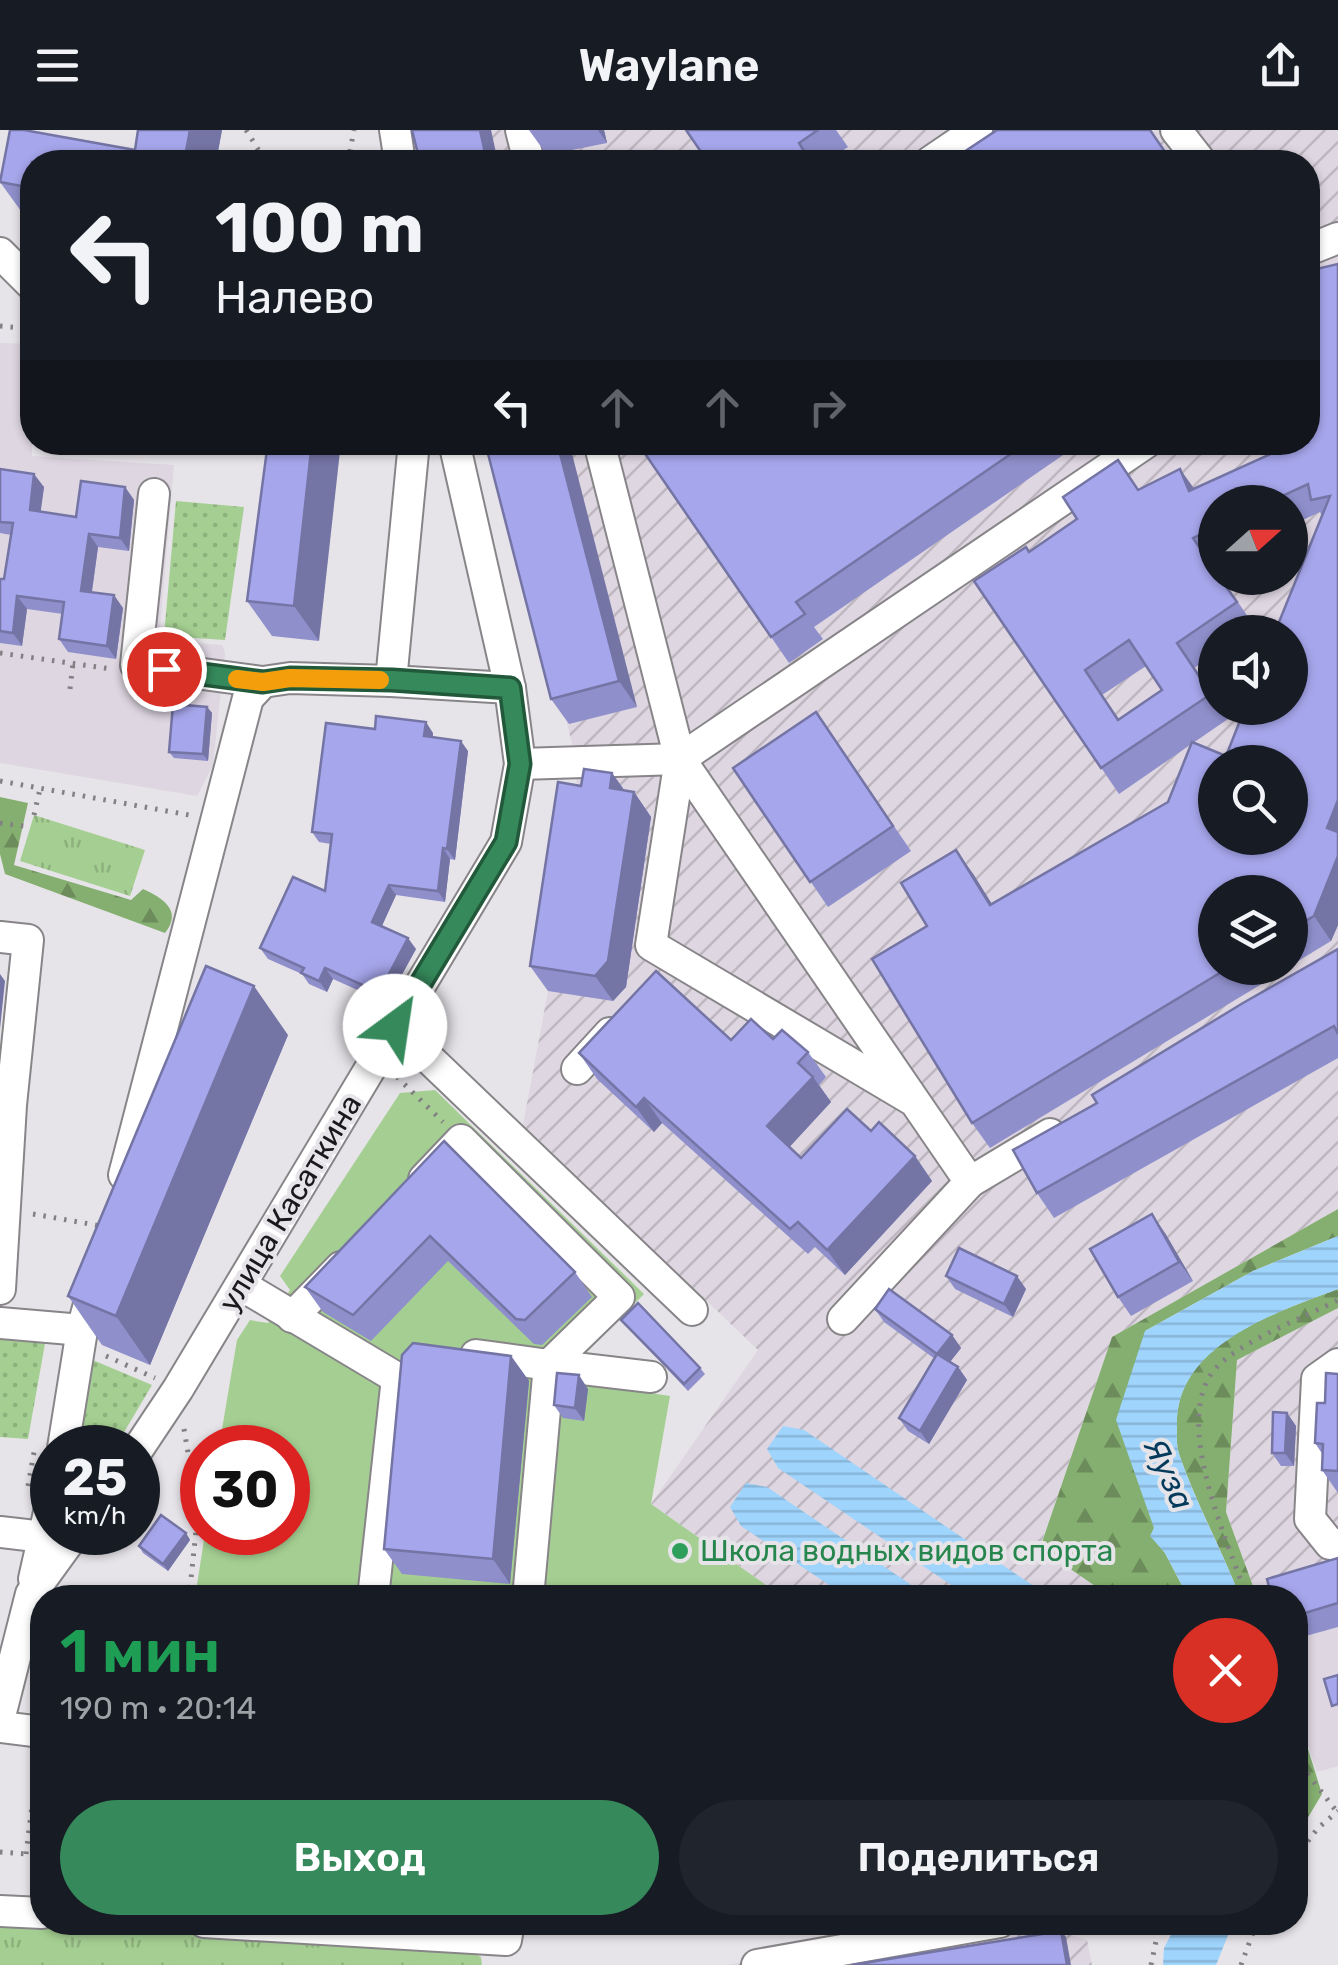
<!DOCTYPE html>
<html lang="ru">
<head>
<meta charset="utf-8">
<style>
	body { margin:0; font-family:Rubik,sans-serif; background:#20242c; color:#f1f3f6; height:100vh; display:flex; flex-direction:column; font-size:38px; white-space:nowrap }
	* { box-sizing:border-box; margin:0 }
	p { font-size:32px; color:#9ea1a6 }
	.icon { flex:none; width:55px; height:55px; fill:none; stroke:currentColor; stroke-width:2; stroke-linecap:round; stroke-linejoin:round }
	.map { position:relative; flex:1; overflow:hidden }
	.details { position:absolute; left:30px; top:1455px; width:1278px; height:350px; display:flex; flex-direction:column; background:#171b24; border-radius:40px; box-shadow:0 2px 8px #0004 }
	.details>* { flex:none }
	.banner { position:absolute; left:20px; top:20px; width:1300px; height:305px; border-radius:40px; box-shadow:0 2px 8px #0004; background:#171b24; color:#f1f3f6; overflow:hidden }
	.needle { width:65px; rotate:69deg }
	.fabs { position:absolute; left:1198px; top:355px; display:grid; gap:20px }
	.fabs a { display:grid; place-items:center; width:110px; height:110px; border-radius:50%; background:#171b24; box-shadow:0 2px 8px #0004; font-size:50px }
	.speed { position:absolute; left:30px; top:1295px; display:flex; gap:20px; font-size:50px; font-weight:700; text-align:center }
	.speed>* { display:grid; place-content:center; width:130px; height:130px; border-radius:50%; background:#171b24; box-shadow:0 2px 8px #0004; line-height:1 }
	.speed small { font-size:25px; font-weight:400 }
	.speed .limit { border:15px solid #d22; background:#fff; color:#111 }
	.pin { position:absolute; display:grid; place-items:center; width:85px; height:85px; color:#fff; margin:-42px; border:5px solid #fff; border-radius:50%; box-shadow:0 2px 10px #0007 }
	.me { position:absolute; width:110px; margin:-55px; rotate:31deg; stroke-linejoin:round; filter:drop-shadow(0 0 8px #0008) }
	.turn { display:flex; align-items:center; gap:35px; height:210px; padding:0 30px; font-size:45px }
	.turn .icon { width:130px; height:130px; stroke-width:2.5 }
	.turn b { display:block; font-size:70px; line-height:85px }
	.lanes { display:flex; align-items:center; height:95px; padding:0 30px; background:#0003; justify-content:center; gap:50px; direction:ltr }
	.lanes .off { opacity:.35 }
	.round { display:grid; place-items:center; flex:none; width:105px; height:105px; border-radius:52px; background:#20242c }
	.head { display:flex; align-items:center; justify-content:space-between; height:170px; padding:0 30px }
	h1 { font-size:60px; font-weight:600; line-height:75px; color:#1e9e55 }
	.primary-button { display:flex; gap:20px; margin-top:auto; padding:20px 30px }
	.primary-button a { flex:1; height:115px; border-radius:60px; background:#35895b; color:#fff; font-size:40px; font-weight:600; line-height:115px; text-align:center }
	.primary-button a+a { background:#20242c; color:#f1f3f6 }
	header { display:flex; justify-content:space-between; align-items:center; height:130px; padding:0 30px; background:#171b24; font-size:45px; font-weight:600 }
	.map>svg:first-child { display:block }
	.built { fill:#ded6e1 }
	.industrial { fill:url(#industrial-furrows); fill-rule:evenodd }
	.grass { fill:url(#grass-dots) }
	.forest { fill:url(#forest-firs) }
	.park { fill:url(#park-tufts) }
	.pitch { fill:#a5cf92 }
	.water { fill:url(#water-rules) }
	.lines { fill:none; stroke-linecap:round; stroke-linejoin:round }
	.minor-casing { stroke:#888589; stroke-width:34 }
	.path { stroke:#828083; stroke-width:5; stroke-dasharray:2.5 8; stroke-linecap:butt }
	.minor { stroke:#fff; stroke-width:30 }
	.wall { fill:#8f8fcb; fill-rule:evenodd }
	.shaded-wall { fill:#7474a5 }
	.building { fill:#a6a6ec; stroke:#7474a5; stroke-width:2.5; fill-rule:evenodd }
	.route-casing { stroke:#22593b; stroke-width:25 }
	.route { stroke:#35895b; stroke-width:18 }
	.slow { stroke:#f59e0b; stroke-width:18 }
	.leisure-dot { fill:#2e9e5b; stroke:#e7e4e9; stroke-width:4 }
	.labels { text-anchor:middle; stroke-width:8; stroke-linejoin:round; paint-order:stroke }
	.street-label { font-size:30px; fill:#19181a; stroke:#e7e4e9 }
	.leisure-label { font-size:30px; fill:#27864d; stroke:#e7e4e9; text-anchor:start }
	.water-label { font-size:32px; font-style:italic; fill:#043a5b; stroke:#e7e4e9 }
</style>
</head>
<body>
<header><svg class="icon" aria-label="menu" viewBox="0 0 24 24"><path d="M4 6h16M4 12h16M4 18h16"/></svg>Waylane<svg class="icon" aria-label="share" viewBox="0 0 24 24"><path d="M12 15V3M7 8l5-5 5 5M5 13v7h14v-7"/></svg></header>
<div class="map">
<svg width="1338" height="1835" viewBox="0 0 1338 1835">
	<defs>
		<pattern id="industrial-furrows" width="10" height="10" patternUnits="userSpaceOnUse" patternTransform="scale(2.5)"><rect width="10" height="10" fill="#ded6e1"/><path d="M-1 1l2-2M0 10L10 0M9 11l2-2" fill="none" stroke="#beb7c0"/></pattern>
		<pattern id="grass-dots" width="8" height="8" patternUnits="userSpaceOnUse" patternTransform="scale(2.5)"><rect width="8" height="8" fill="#a5cf92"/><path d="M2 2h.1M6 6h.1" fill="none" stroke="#8db17d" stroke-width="1.8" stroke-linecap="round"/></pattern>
		<pattern id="forest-firs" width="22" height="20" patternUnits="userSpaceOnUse" patternTransform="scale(2.5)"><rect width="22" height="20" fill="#85af70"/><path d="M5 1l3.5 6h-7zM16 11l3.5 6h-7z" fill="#6c8d5b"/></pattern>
		<pattern id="park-tufts" width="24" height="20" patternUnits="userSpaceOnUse" patternTransform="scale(2.5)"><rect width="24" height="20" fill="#a5cf92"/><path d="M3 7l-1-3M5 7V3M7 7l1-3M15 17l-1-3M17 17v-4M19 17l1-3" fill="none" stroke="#8db17d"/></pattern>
		<pattern id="water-rules" width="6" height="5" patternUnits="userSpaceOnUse" patternTransform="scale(2.5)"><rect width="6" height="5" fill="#9fd4fd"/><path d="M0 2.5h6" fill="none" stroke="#88b5d8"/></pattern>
	</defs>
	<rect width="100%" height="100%" fill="#e7e4e9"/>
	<g class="built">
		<polygon points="0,213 32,214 32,326 174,335 159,510 222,515 225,523 213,635 197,666 0,633"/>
		<polygon points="1338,1497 1338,1636 1317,1642 1295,1577 1295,1509"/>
	</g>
	<g class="industrial">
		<path d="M423,0H1338V1079L1112,1207L1040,1417L1111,1467H783L651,1374L758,1220L523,995L548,861L576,677L577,633L496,313L1308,312V32H430ZM1215,372H1290V448H1215ZM1215,502H1290V578H1215ZM1215,632H1290V708H1215ZM1215,762H1290V838H1215Z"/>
		<polygon points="1338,1178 1338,1497 1295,1509 1295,1468 1257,1467 1226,1382 1237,1230"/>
		<polygon points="976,1792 1033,1793 1087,1810 1092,1835 727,1835"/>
	</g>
	<g class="grass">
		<polygon points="176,371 244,377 225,510 164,506"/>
		<polygon points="0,1204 46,1208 28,1309 0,1307"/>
		<polygon points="88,1228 152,1255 120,1309 78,1300"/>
	</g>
	<g class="forest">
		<path d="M0,667L28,673L14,735L131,770L143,759C163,768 183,781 165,803L5,744L0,724Z"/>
		<polygon points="1338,1079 1338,1106 1253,1141 1145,1201 1154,1398 1151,1406 1165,1423 1188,1467 1111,1467 1040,1418 1112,1207"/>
		<path d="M1338,1159V1178L1237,1230L1226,1382L1257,1467H1240C1222,1420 1195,1371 1179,1324C1176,1315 1177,1304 1177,1294C1176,1214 1277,1182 1338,1159Z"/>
		<polygon points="1295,1577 1322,1664 1295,1709"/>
	</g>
	<g class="park">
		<polygon points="34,685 145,720 130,766 20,731"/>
		<polygon points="0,1788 460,1816 481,1827 482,1835 0,1835"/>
	</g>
	<polygon class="pitch" points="435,960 644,1164 583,1226 579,1252 670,1266 651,1374 783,1467 195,1468 205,1403 288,1402 288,1318 219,1317 237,1210 250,1190 268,1193 290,1160 280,1146 400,963"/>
	<g class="water">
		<path d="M1338,1106V1159C1277,1182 1176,1215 1177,1294C1177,1304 1176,1315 1179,1324C1195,1372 1222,1420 1240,1467H1188L1165,1423L1150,1406L1154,1398L1116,1290L1145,1201L1253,1141Z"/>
		<polygon points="783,1296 804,1300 1038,1459 1043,1467 969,1467 778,1338 767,1319"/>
		<polygon points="746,1353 767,1357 929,1467 847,1467 741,1396 730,1377"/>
		<polygon points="1177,1793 1233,1793 1216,1835 1163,1835 1164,1818"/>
	</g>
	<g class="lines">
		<defs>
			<g id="minor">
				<polyline points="395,0 400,32"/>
				<polyline points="521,0 529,32"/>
				<polyline points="1176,0 1201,32"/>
				<polyline points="930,32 977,0"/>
				<polyline points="1308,120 1338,108"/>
				<polyline points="0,123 32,155"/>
				<polyline points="599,312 680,629"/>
				<polyline points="154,364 136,535 263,552"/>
				<polyline points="391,551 414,312"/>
				<polyline points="520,634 680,629 1147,312"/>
				<polyline points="0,807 28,810 11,975 0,1159"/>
				<polyline points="395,896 692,1180"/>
				<polyline points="577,939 610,903"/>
				<polyline points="914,971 651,815 680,629 970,1052 1050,1004"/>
				<polyline points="124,1045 248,568 263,552 290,548 391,551 510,558"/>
				<polyline points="424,1049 461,1010 619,1167 549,1235 651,1247"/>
				<polyline points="241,1155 397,1248 373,1468"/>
				<polyline points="292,1187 341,1137"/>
				<polyline points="843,1189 970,1052"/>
				<polyline points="0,1193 82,1200"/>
				<polyline points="476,1225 549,1235 528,1468"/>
				<polyline points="1338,1234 1317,1249 1310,1389 1330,1414 1338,1414"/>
				<polyline points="63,1318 82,1200 95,1152"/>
				<polyline points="138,1319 178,1259 506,712 520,634 510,558 454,312"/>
				<polyline points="0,1402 44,1407"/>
				<polyline points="34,1449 52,1369"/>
				<polyline points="0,1586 31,1464 76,1402"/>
				<polyline points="0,1597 42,1602"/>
				<polyline points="0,1781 42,1783"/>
				<polyline points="204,1792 506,1810 509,1792"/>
				<polyline points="757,1835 1000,1792"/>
			</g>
		</defs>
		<use href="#minor" class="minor-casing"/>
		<g class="path">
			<polyline points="246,0 266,32"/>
			<polyline points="348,32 354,0"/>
			<polyline points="0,196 32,199"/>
			<polyline points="0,523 111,539"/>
			<polyline points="70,559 73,533"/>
			<polyline points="0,651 189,685"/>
			<polyline points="34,685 40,659"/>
			<polyline points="0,693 31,697"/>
			<polyline points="397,947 443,992"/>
			<polyline points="33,1084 101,1096"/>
			<polyline points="106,1226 155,1248"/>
			<polyline points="184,1299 198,1382 189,1468"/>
			<polyline points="28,1356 35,1317"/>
			<path d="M1247,1468C1228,1411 1170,1289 1216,1238C1239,1212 1305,1187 1338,1170"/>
			<polyline points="1295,1615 1303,1638 1337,1682"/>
			<polyline points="0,1722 42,1725"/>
			<polyline points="26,1724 38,1628"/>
			<polyline points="1295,1728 1318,1698 1338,1681"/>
			<polyline points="1151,1835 1160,1792"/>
			<polyline points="1241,1835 1257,1792"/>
		</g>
		<use href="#minor" class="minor"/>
	</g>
	<g class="wall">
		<polygon points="10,0 24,0 135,20 138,0 222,0 216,32 32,32 32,89 26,88 0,52"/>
		<polygon points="529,0 604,0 607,13 547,25"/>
		<polygon points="686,0 836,0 848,17 825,32 708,32"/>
		<path d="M1338,134V795L1331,811L1290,836V762L1215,838H1288L990,1018L972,993L927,796L956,720L992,774L1168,672L1190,615L1119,664L974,451L1139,360L1194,359L1308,312L1319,138ZM1215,372H1290V396L1320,382L1322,386L1226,626L1193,613L1228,589L1221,578H1215V569L1194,538L1215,524V502H1247L1255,497L1211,433L1215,431ZM1146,536L1162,560L1119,589L1102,565Z"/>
		<polygon points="268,312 319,511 272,506 247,471"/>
		<polygon points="485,312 637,577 569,594 551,569"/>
		<polygon points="637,312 1082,312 814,497 823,509 789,533"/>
		<polygon points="0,339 44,357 40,382 76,387 125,357 134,370 129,421 98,417 92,462 123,478 116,529 68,522 59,509 63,484 27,479 22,516 0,513 0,449 4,449 11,405 0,403"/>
		<polygon points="207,577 212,583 208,631 174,628 169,622"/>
		<polygon points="816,582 911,721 828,777 733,638"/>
		<polygon points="375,599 433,603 433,607 468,621 455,730 450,729 445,772 396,765 382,796 416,819 378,888 365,882 358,871 362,862 333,849 327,862 309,854 302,844 268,829 260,818 325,761 331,714 319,712 312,702"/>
		<polygon points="612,643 624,660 634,662 651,687 626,857 613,871 548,861 530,836 581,656"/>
		<polygon points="1338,819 1338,928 1054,1088 1037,1063 1097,973"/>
		<polygon points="288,905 150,1235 102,1215 68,1166"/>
		<polygon points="773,909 808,922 826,947 819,955 831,972 789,1017 801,1028 871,1001 915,1026 932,1051 845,1145 815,1117 808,1124 662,993 654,1002 597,949 579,923 731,910"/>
		<polygon points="444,1011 575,1142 592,1167 542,1215 534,1214 448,1131 371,1211 323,1182 305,1157"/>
		<polygon points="1165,1103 1193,1151 1131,1186 1118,1167"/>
		<polygon points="946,1146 1026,1159 1013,1187 955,1159"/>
		<polygon points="875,1179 952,1205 961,1218 950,1232 958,1237 967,1250 929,1314 908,1301 899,1288 935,1229 884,1192"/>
		<polygon points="621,1190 700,1238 705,1244 688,1261"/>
		<polygon points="511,1226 529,1251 510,1454 402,1444 384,1419"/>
		<polygon points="1338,1244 1338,1363 1322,1340 1323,1325 1315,1313 1325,1273"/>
		<polygon points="588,1259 584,1291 563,1288 554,1275"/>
		<polygon points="1287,1283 1296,1296 1294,1336 1281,1336 1272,1323"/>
		<polygon points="186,1403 190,1410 168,1441 143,1423 139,1416"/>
		<polygon points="1338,1428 1338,1497 1295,1509 1295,1468"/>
	</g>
	<g class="shaded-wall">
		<polygon points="190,0 222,0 216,32 184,32"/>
		<polygon points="480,0 491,0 498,32 487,32"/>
		<polygon points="598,0 604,0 607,13"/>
		<polygon points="1308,121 1319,138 1308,141"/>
		<polygon points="312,312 341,312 319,511 294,476"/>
		<polygon points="557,312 569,312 637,577 619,551"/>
		<polygon points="1180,339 1198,364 1189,361"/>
		<polygon points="34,344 44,357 39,394 30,380"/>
		<polygon points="125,357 134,370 129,421 120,408"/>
		<polygon points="89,404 98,417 90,474 81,461"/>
		<polygon points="114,465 123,478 116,529 107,516"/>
		<polygon points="17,466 27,479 22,516 13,503"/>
		<polygon points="207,577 212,583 208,631 203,624"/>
		<polygon points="426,592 433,603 432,617 424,606"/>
		<polygon points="461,611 468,621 455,730 447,719"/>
		<polygon points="612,643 630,668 610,658"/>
		<polygon points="634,662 651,687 626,857 613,871 595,846"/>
		<polygon points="1338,670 1338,713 1327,698"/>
		<polygon points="443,718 450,729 445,772 438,761"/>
		<polygon points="956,720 974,745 1008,800 990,775"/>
		<polygon points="1338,726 1338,795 1331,811 1314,786"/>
		<polygon points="389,755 396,765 379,802 372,792"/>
		<polygon points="408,808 416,819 378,888 371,878"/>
		<polygon points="325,838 333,849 327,862 319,851"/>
		<polygon points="0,844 5,851 0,899"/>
		<polygon points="254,856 288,905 150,1235 116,1186"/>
		<polygon points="813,947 831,972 785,1022 767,996"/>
		<polygon points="644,968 662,993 654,1002 636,977"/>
		<polygon points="915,1026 932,1051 845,1145 827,1120"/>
		<polygon points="1152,1084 1165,1103 1193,1151 1179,1132"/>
		<polygon points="1017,1146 1026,1159 1013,1187 1004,1174"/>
		<polygon points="952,1205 961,1218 946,1237 937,1224"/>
		<polygon points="511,1226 529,1251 510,1454 493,1429"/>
		<polygon points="958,1237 967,1250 929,1314 920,1301"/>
		<polygon points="579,1245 588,1259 584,1291 575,1278"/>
		<polygon points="1287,1283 1296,1296 1294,1336 1285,1323"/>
		<polygon points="186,1403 190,1410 168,1441 163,1434"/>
		<polygon points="1061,1801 1066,1807 1071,1835 1067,1835"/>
	</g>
	<g class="building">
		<polygon points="10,0 24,0 135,20 138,0 190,0 184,32 32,32 32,58 0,52"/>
		<polygon points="412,0 480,0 487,32 420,32"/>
		<polygon points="686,0 818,0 799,13 804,21 787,32 708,32"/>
		<polygon points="997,0 1150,0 1172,32 949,32"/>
		<polygon points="619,22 626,32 602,32"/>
		<path d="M1338,134V670L1327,698L1338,702V726L1314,786L1290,800V762H1215V838H1228L972,993L872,829L927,796L901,753L956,720L990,775L1168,672L1192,612L1226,626L1245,578H1290V502H1275L1330,366L1311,370L1308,354L1269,372H1215V398L1193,408L1215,440V448H1220L1237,472L1177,513L1211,564L1101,638L974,451L1026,417L1029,422L1077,389L1063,367L1118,330L1138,360L1180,339L1189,361L1297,312H1308V139V141ZM1129,510L1162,560L1118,590L1085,540ZM1215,632H1290V708H1215Z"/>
		<polygon points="28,199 32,199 32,242 26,242"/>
		<polygon points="268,312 312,312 294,476 247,471"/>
		<polygon points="485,312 557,312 619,551 551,569"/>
		<polygon points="637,312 1028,312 796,472 805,484 771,507"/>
		<polygon points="0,339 34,344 30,380 76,387 81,351 125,357 120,408 89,404 81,461 114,465 107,516 59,509 64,472 17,466 13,503 0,501 0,449 4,449 13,393 0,392"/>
		<polygon points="173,574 207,577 203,624 169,622"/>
		<polygon points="816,582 893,696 810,752 733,638"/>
		<polygon points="376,586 426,592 424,606 461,611 447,719 443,718 438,761 389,755 372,792 408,808 371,878 358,871 365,856 325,838 319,851 301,843 304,838 260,818 293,747 325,761 332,704 312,702 326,593 375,599"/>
		<polygon points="584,639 612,643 610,658 634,662 608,831 595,846 530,836 558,652 581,656"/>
		<polygon points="1338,819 1338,904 1334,896 1037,1063 1013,1020 1097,973 1092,965 1243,873"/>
		<polygon points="206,836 254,856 116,1186 68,1166"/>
		<polygon points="656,841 731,910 751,889 773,909 782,900 808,922 798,933 813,947 767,996 801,1028 847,979 871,1001 879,992 915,1026 827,1120 798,1092 790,1099 644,968 636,977 579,923"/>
		<polygon points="444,1011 575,1142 525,1190 516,1189 430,1106 353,1185 305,1157"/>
		<polygon points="1152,1084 1179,1132 1118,1167 1090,1119"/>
		<polygon points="959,1118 1017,1146 1004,1174 946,1146"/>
		<polygon points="889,1159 952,1205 937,1224 875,1179"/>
		<polygon points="638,1173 700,1238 684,1254 621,1190"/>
		<polygon points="413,1213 511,1226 493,1429 384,1419 402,1225"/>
		<polygon points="937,1224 958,1237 920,1301 899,1288"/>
		<polygon points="557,1243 579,1245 575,1278 554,1275"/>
		<polygon points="1326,1243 1338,1244 1338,1341 1322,1340 1323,1314 1315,1313 1317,1273 1325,1273"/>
		<polygon points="1273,1282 1287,1283 1285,1323 1272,1323"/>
		<polygon points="161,1385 186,1403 163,1434 139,1416"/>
		<polygon points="1338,1428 1338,1473 1295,1486 1295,1468 1272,1468 1267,1449"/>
		<polygon points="1338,1545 1338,1574 1332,1576 1324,1549"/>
		<polygon points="1061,1801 1067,1835 852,1835"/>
	</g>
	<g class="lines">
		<defs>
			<polyline id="route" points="164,539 263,552 290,548 392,550 510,558 520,634 506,712 395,896"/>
		</defs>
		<use href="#route" class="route-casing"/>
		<use href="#route" class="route"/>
		<polyline class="slow" points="237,549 263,552 290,548 380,550"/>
	</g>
	<circle class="leisure-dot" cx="680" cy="1421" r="10"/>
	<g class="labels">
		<g class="street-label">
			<text transform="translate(290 1073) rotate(-59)" y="10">улица Касаткина</text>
		</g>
		<g class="leisure-label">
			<text x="700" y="1431">Школа водных видов спорта</text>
		</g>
		<g class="water-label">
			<text transform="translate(1169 1344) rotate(65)" y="11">Яуза</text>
		</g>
	</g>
</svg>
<div class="fabs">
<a><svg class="needle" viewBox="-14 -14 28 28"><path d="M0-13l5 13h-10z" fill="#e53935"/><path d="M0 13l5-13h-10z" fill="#9ea1a6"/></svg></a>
<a><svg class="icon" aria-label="sound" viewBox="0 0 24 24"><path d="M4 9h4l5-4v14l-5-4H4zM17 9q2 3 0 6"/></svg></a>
<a><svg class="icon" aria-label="search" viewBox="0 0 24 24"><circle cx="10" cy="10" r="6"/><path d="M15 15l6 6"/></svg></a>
<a><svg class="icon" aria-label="layers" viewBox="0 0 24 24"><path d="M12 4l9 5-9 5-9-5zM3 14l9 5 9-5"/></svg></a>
</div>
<div class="speed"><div>25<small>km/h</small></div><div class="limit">30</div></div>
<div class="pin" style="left:164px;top:539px;background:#d93025"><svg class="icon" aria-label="arrive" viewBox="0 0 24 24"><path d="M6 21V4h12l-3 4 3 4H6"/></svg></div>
<svg class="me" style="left:395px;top:896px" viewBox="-20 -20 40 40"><circle r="19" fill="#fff"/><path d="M0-13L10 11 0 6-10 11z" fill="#35895b"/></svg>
<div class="banner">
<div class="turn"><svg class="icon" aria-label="left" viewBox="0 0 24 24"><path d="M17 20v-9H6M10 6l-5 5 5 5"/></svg><div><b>100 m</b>Налево</div></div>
<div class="lanes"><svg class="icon" aria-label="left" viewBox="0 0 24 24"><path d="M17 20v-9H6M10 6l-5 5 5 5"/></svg><svg class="icon off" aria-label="ahead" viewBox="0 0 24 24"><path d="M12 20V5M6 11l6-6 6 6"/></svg><svg class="icon off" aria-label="ahead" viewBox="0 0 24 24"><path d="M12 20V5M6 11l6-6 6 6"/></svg><svg class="icon off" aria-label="right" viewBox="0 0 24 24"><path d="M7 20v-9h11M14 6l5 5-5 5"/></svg></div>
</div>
<section class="details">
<div class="head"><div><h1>1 мин</h1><p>190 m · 20:14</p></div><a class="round" style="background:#d93025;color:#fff"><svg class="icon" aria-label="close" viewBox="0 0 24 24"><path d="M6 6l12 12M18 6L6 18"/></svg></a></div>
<div class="primary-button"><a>Выход</a><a>Поделиться</a></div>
</section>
</div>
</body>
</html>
